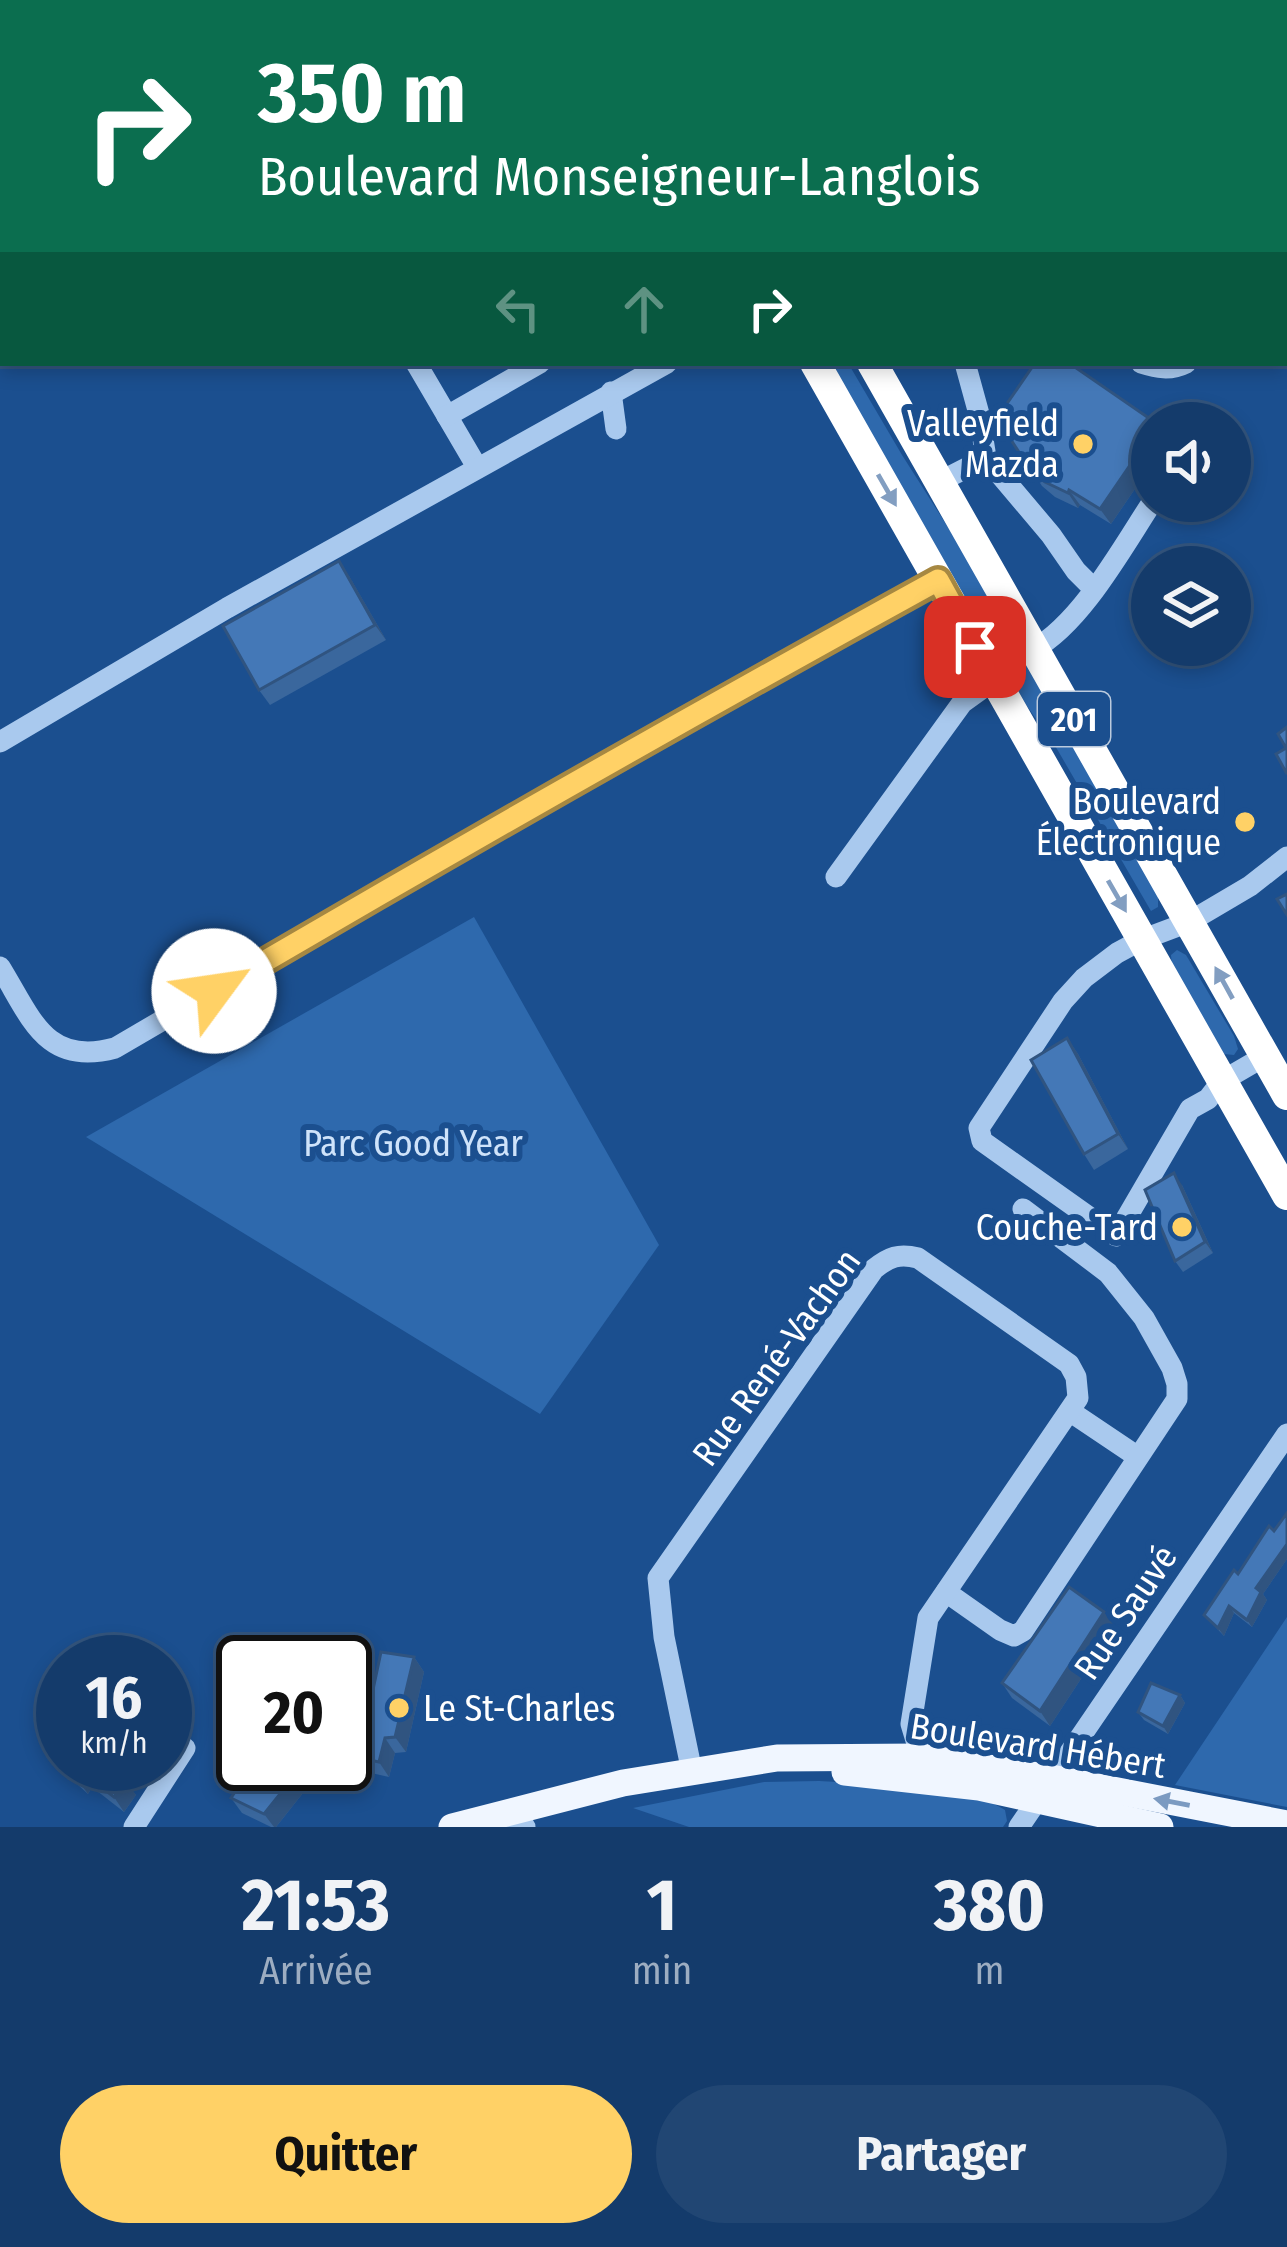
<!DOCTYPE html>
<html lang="fr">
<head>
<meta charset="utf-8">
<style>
	body { margin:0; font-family:"Fira Sans Condensed",sans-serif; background:#214673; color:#f1f3f6; height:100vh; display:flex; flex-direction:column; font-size:45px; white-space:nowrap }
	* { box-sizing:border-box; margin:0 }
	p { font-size:39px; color:#9dadc1 }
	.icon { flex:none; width:66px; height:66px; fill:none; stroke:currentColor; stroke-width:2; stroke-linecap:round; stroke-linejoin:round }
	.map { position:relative; height:1827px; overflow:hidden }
	.side { display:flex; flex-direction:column; background:#143b6b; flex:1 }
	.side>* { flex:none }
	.top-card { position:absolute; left:0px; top:0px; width:1287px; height:366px; box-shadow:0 6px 18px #0003,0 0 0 3px #33557e; background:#0b6e4f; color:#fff; overflow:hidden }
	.buttons { position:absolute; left:1131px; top:402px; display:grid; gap:24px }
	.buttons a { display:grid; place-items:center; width:120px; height:120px; border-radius:50%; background:#143b6b; box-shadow:0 6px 18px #0003,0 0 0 3px #33557e; font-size:60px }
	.speed { position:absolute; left:36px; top:1635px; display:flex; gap:24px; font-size:60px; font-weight:700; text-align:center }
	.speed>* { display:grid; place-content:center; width:156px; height:156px; border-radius:50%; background:#143b6b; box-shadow:0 6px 18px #0003,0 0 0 3px #33557e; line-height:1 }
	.speed small { font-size:30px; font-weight:400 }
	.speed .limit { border:6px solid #111; border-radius:18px; background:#fff; color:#111 }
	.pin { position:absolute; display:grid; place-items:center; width:102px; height:102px; color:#fff; margin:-51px; border-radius:24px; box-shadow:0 6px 18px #0006 }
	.me { position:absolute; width:132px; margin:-66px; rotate:59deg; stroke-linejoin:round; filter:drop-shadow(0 0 9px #0008) }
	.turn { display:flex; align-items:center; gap:42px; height:252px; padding:0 60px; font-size:54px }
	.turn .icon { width:156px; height:156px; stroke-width:2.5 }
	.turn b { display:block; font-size:84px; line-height:102px }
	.lanes { display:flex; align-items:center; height:114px; padding:0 60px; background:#0003; justify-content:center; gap:60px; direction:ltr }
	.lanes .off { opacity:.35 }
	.eta { display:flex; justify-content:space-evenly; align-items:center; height:204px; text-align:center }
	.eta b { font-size:72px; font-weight:700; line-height:84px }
	.primary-button { display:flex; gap:24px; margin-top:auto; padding:24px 60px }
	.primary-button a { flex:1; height:138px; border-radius:72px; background:#ffd166; color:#111; font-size:48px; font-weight:700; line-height:138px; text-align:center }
	.primary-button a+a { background:#214673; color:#f1f3f6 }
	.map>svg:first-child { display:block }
	.green { fill:#2e69ad }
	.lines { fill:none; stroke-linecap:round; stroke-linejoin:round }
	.minor { stroke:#a9c9ee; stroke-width:21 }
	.major { stroke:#f0f6ff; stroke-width:27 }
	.highway { stroke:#fff; stroke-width:30 }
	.rail-casing { stroke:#fff; stroke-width:9 }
	.rail { stroke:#1b4f8f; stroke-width:4.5; stroke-dasharray:14; stroke-linecap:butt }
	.wall { fill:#3a679d }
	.shaded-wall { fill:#305480 }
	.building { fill:#4478b7; stroke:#305480; stroke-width:3 }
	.oneway { fill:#829ec1 }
	.oneway2 { fill:#7b9ac1 }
	.route-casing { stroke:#a68842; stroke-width:30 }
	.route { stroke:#ffd166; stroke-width:21 }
	.poi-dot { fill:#ffd166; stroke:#1b4f8f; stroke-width:4.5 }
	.labels { text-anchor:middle; stroke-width:12; stroke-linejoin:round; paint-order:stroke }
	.shield { fill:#1b4f8f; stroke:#bbcadd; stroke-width:3 }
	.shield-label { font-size:33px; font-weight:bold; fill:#fff }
	.poi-label { font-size:36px; fill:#fff; stroke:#1b4f8f; text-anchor:end }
	.park-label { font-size:36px; fill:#cfe3fa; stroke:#1b4f8f }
	.street-label { font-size:36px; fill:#fff; stroke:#1b4f8f }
</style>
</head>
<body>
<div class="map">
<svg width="1287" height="1827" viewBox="0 0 1287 1827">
	<rect width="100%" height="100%" fill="#1b4f8f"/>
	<g class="green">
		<polygon points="834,363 848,363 902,455 958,543 1158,896 1158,907 1151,911 1057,749 1027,706 843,388"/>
		<polygon points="474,917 659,1245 540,1414 86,1137"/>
		<polygon points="1177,950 1186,955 1234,1036 1238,1049 1234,1055 1224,1054 1172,967 1171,955"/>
		<polygon points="1287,1617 1287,1807 1175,1785"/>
		<path d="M819,1781C863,1784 973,1787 1005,1810L1007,1821L1003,1827H689L633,1808L764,1782Z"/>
	</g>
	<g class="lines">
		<g class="minor">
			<polyline points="377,0 379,3"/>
			<polyline points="532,0 534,3"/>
			<polyline points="742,0 744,3"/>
			<polyline points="404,3 409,0"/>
			<polyline points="828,3 830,0"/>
			<polyline points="1092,3 1094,0"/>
			<polyline points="1284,222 1287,217"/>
			<polyline points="416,363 477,467"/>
			<polyline points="965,363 979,414 986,458 1051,535 1076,571 1094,589"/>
			<path d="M1141,363C1157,368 1170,371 1186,363"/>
			<polyline points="611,392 616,429"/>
			<polyline points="447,416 540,363"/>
			<polyline points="939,482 986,458"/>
			<path d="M1034,649C1082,622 1122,548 1153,501"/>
			<polyline points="0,742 227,608 667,363"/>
			<polyline points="836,877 962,703 994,680"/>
			<path d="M0,967C31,1017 45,1067 115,1048L435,861L773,669L938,580"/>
			<polyline points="1265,1056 1222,1081 1208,1099 1190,1109 1116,1236 982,1141 979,1128 1063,1001 1084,978 1117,953 1141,940 1189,922 1250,886 1287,857"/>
			<polyline points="1071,1412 1138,1457"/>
			<polyline points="946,1592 1000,1630 1014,1636 1023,1631 1177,1399 1177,1384 1172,1368 1144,1318 1108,1273 1023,1209"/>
			<path d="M692,1772L664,1637L658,1578L874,1269C889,1257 899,1253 918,1258L1069,1364L1076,1377L1078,1398L928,1618L911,1724L921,1757"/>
			<polyline points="485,1822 525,1827"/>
			<polyline points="134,1827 185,1748"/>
			<polyline points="1019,1827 1287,1434"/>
		</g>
		<g class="major">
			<polyline points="845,1772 979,1787 1160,1827"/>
			<polyline points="452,1827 623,1783 777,1758 921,1757 1051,1778 1287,1824"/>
		</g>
		<g class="highway">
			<polyline points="609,0 611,3"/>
			<polyline points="666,0 668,3"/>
			<polyline points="815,363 1287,1195"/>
			<polyline points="872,363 1287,1095"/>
		</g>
		<defs>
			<g id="rail">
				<polyline points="0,335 3,333"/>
				<polyline points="0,360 3,359"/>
			</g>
		</defs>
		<use href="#rail" class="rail-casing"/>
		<use href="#rail" class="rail"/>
	</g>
	<g class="wall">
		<polygon points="757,0 788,0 783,3 759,3"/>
		<polygon points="997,418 1152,423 1152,464 1111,524 1080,505 1078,508 1055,497 1042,486"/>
		<polygon points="349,576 386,640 270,705 259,690"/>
		<polygon points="1067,1038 1078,1054 1128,1149 1094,1170 1084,1154"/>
		<polygon points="1182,1185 1213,1253 1183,1272 1175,1261"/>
		<polygon points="1287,1513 1287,1559 1263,1594 1267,1600 1252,1627 1234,1613 1224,1636 1204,1615"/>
		<polygon points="1115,1627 1050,1726 1012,1698 1002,1683"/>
		<polygon points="414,1657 424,1672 406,1752 395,1753 389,1777 331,1764 345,1764 345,1694 356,1714 347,1730 364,1732"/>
		<polygon points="165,1693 191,1718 182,1734 165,1723"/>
		<polygon points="1180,1695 1185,1703 1168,1734 1144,1720 1138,1712"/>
		<polygon points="63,1700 63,1764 129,1764 120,1777 136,1795 124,1812 92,1787 88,1794 77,1784 66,1769 67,1767 59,1762 48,1747 57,1734 48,1721"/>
		<polygon points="253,1764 326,1764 276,1827 271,1827 242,1813 231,1798"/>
	</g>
	<g class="shaded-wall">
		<polygon points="1152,433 1152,464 1111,524 1100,509"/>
		<polygon points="1069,490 1080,505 1078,508 1068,493"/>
		<polygon points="339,561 349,576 386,640 375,625"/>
		<polygon points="1067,1038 1078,1054 1128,1149 1118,1134"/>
		<polygon points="1174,1173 1182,1185 1213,1253 1205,1242"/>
		<polygon points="1287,1544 1287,1559 1263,1594 1267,1600 1252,1627 1247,1620 1256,1588"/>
		<polygon points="1229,1606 1234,1613 1224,1636 1218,1628"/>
		<polygon points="1104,1612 1115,1627 1050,1726 1040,1711"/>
		<polygon points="414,1657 424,1672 406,1752 395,1737"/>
		<polygon points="345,1694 356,1714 345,1734 346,1699"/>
		<polygon points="1180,1695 1185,1703 1168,1734 1163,1726"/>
		<polygon points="180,1703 191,1718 182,1734 172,1719"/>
		<polygon points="385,1738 395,1753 389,1777 379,1762"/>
		<polygon points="109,1764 129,1764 117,1783 106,1768"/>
		<polygon points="304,1764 326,1764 276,1827 274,1827 264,1814"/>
		<polygon points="82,1772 92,1787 88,1794 77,1779"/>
		<polygon points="125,1780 136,1795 124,1812 114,1797"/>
	</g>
	<g class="building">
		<polygon points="0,0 323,0 325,3 3,3 3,94 0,89"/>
		<polygon points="1124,0 1194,0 1192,3 1122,3"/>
		<polygon points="1284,74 1287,76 1287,164 1284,162"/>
		<polygon points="3,155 3,189 0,191 0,157"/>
		<polygon points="1035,363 1069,363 1156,423 1152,423 1152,433 1100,509 1069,490 1068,493 1045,482 1031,471 997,418"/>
		<polygon points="339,561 375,625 259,690 223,626"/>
		<polygon points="1287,727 1287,774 1276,754 1286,748 1278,734"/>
		<polygon points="1287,894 1287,915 1277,899"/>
		<polygon points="1067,1038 1118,1134 1084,1154 1031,1060"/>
		<polygon points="1174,1173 1205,1242 1175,1261 1145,1190"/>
		<polygon points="1287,1513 1287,1544 1256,1588 1261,1592 1247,1620 1229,1606 1218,1628 1204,1615 1234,1570 1238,1574 1269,1526 1274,1531"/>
		<polygon points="1069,1587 1104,1612 1040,1711 1002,1683"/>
		<polygon points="99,1648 120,1662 89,1662"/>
		<polygon points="381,1652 414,1657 395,1737 385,1738 379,1762 345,1755 345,1730 362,1730 364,1732"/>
		<polygon points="1151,1683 1180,1695 1163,1726 1138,1712"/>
		<polygon points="165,1693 180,1703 172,1719 165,1714"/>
		<polygon points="63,1700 63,1756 48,1747 60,1730 48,1721"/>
		<polygon points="69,1764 109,1764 106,1768 125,1780 114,1797 82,1772 77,1779 66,1769"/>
		<polygon points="253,1764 304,1764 264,1814 231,1798"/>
	</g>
	<defs><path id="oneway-solid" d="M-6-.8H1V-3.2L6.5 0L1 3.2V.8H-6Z" transform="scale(3)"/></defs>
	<g class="oneway">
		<use href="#oneway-solid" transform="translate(887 490) rotate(60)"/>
		<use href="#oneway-solid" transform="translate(1117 896) rotate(60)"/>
		<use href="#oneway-solid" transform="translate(1224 983) rotate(-119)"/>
	</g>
	<use class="oneway2" href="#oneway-solid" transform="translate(1172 1802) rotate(-169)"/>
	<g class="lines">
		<defs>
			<path id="route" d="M214,991C453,851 694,714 938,580L975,647"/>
		</defs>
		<use href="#route" class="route-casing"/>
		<use href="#route" class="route"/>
	</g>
	<g class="poi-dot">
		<circle cx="1083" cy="444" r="12"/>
		<circle cx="1245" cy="822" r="12"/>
		<circle cx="1182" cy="1227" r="12"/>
		<circle cx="399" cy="1708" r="12"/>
	</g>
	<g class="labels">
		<rect class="shield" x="1038" y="692" width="72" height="54" rx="9"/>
		<g class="shield-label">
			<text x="1074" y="731">201</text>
		</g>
		<g class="poi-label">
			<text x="1059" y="436">Valleyfield<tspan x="1059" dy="41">Mazda</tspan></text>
			<text x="1221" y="814">Boulevard<tspan x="1221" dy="41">Électronique</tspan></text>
			<text x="1158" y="1240">Couche-Tard</text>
			<text x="423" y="1721" text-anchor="start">Le St-Charles</text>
		</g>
		<g class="park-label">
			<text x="413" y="1156">Parc Good Year</text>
		</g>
		<g class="street-label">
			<text transform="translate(776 1357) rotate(-54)" y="13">Rue René-Vachon</text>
			<text transform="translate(1125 1612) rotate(-56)" y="13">Rue Sauvé</text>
			<text transform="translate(1038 1745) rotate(9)" y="13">Boulevard Hébert</text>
		</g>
	</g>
</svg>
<div class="buttons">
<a><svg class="icon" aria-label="sound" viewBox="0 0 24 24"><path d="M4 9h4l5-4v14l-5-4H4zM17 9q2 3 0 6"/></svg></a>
<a><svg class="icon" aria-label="layers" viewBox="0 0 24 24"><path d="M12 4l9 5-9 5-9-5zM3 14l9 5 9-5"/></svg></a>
</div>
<div class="speed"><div>16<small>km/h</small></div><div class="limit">20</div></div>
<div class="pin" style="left:975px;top:647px;background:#d93025"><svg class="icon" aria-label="arrive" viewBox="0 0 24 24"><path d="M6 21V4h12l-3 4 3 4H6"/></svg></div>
<svg class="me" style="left:214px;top:991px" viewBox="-20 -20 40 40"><circle r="19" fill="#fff"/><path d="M0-13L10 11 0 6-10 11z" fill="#ffd166"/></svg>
<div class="top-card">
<div class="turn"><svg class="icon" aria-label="right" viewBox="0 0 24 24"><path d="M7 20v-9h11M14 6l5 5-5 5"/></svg><div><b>350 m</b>Boulevard Monseigneur-Langlois</div></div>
<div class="lanes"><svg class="icon off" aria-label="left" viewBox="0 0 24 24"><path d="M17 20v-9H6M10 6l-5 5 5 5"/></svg><svg class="icon off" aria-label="ahead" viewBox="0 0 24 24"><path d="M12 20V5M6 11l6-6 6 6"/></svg><svg class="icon" aria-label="right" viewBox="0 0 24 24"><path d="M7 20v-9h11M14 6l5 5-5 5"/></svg></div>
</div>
</div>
<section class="side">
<div class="eta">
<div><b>21:53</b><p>Arrivée</p></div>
<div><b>1</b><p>min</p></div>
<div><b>380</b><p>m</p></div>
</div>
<div class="primary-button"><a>Quitter</a><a>Partager</a></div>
</section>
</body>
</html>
